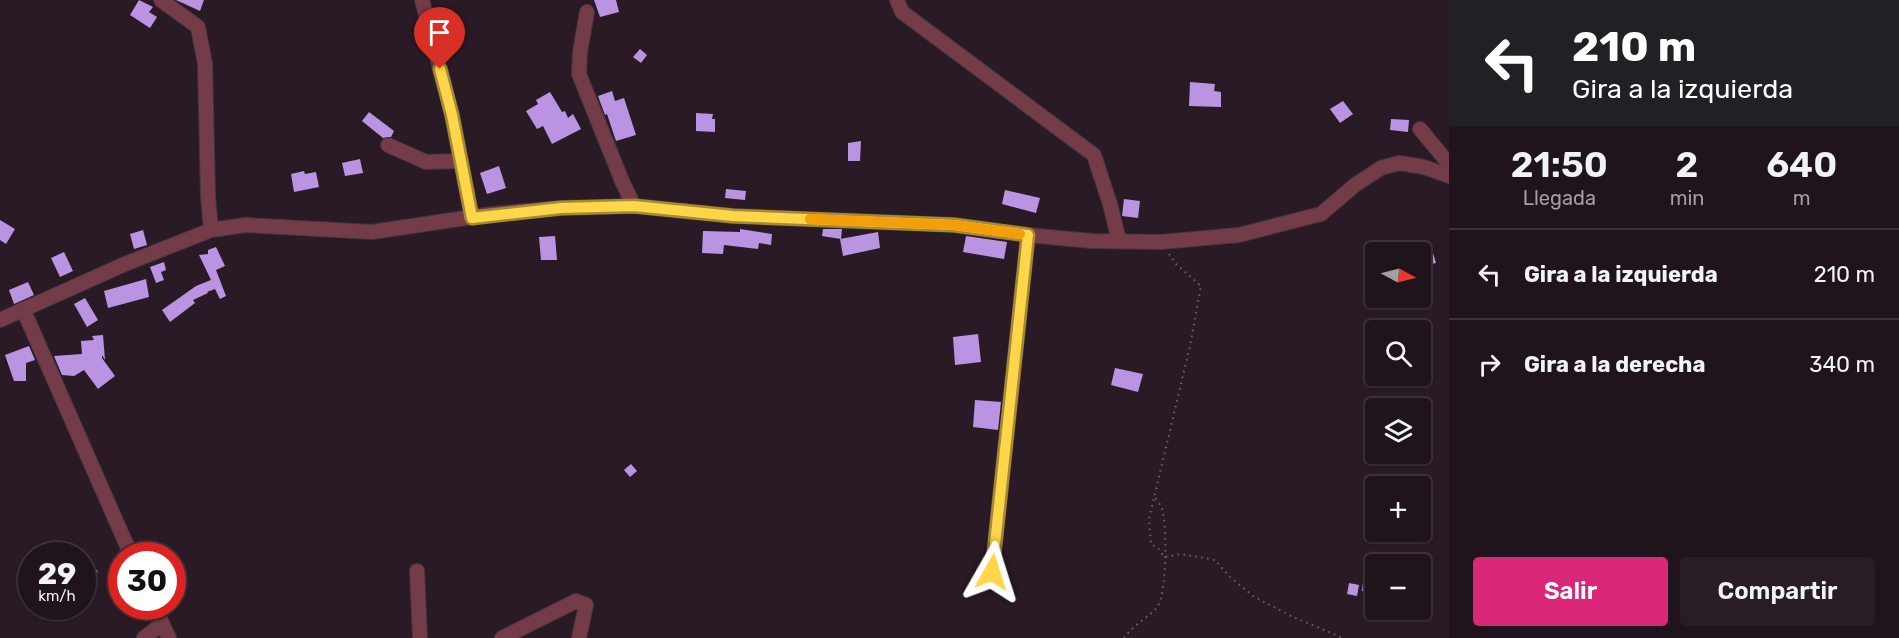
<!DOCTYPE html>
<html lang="es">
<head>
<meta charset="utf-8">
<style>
	body { margin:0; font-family:Rubik,sans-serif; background:#281d25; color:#f1f3f6; height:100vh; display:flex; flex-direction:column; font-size:22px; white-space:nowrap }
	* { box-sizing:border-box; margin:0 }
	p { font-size:20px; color:#a29ea3 }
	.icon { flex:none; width:33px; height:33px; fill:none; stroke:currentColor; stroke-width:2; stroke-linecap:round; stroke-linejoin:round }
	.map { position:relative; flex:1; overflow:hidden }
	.drawer { display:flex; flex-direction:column; background:#20141c; width:450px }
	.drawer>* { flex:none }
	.banner { background:#202124; color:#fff; overflow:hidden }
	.needle { width:39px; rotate:97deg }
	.tools { position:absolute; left:1365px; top:242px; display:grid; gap:12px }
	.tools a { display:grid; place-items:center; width:66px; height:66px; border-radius:6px; background:#20141c; box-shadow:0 2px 4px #0004,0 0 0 2px #3d333b; font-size:30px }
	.speed { position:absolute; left:18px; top:542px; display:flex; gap:12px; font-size:30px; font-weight:700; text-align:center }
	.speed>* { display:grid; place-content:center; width:78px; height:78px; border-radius:50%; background:#20141c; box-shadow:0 2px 4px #0004,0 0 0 2px #3d333b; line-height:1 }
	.speed small { font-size:15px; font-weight:400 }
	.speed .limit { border:9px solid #d22; background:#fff; color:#111 }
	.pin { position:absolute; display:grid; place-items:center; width:51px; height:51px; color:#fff; margin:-62px -26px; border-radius:50% 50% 50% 0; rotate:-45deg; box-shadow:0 0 6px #0007 }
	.pin .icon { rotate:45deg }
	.me { position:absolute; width:66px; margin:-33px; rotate:6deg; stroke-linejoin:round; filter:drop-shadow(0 0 4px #0008) }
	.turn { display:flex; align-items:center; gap:21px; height:126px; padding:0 24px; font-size:27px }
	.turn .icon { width:78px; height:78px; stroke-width:2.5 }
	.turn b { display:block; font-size:42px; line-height:51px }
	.eta { display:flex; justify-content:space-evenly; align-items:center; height:102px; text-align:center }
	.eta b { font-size:36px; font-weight:600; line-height:42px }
	.action { display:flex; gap:12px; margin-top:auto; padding:12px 24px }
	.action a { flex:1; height:69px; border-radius:6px; background:#db2777; color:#fff; font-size:24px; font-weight:600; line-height:69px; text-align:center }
	.action a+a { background:#281d25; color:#f1f3f6 }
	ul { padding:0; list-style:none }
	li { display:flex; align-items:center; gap:18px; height:90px; padding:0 24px; border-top:2px solid #3d333b }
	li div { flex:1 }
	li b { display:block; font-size:22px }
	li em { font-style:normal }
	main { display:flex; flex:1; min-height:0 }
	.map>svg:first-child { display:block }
	.building { fill:#ba94e2 }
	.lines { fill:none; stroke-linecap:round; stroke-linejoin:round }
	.minor-casing { stroke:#453540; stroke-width:16 }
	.path { stroke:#6f616a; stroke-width:2; stroke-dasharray:1.5 4.5; stroke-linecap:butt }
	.minor { stroke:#743c48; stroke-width:14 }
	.route-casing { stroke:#a68a30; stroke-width:15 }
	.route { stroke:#ffd54a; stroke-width:10 }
	.slow { stroke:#f59e0b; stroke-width:10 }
</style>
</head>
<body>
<main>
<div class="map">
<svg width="1449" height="638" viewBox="0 0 1449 638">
	<rect width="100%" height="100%" fill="#2a1a25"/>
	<g class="building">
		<polygon points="139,0 153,7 149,12 157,17 150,28 130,15"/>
		<polygon points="176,0 204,0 200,11"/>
		<polygon points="594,0 616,0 619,12 600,17"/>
		<polygon points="640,49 647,55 641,63 633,57"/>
		<polygon points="1190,82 1215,84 1214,91 1221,92 1221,107 1189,106"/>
		<polygon points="612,91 615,101 624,98 636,135 616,141 607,114 605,115 598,96"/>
		<polygon points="550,92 562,112 565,111 568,118 573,114 581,129 552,144 543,126 537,129 526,111 538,104 536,100"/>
		<polygon points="1343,101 1353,114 1340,123 1330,109"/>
		<polygon points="369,112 394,131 391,137 383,138 362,121"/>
		<polygon points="696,113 713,114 712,119 715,119 715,132 696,131"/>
		<polygon points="1391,119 1409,120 1408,132 1390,130"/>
		<polygon points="861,141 860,161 848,161 848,143"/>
		<polygon points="360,159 363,173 345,176 342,163"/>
		<polygon points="499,166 506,188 487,194 480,173"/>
		<polygon points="304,171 305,174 316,172 319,187 294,192 291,174"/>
		<polygon points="726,189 746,191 745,200 725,198"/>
		<polygon points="1005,190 1040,198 1036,213 1002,204"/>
		<polygon points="1124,199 1140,201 1138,218 1122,216"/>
		<polygon points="0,220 15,229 6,244 0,240"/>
		<polygon points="740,229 772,234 771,245 759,243 758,249 724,245 723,254 702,253 703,231 740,232"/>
		<polygon points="823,229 842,229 841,239 822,236"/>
		<polygon points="143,230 147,245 134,249 130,234"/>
		<polygon points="878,232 880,248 843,256 840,239"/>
		<polygon points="555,236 557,260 541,260 539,237"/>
		<polygon points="966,236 1007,242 1004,259 963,252"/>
		<polygon points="216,247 225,266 216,270 226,296 220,299 215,289 207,292 208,293 193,300 195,303 170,322 162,310 196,286 211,280 199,255 208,254 208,250"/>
		<polygon points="64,252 73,271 60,277 51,258"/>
		<polygon points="1433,253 1436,263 1426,265 1424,256"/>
		<polygon points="164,262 166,270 161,272 164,280 156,283 150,267"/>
		<polygon points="146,279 149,297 108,308 104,291"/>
		<polygon points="28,282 34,295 14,304 9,290"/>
		<polygon points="85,298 98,320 87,327 74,304"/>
		<polygon points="978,334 981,362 955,365 953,337"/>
		<polygon points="103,335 105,360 102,355 102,358 115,376 98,389 84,370 74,376 62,375 54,356 82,354 81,341 94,340 92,336"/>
		<polygon points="29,346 35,360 26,363 26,381 14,381 5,355"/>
		<polygon points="1115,368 1143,374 1138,392 1111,385"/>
		<polygon points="975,400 1001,402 998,430 973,427"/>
		<polygon points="631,464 637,471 630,477 624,470"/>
		<polygon points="89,559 98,572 82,583 82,563"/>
		<polygon points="1363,582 1375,584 1374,592 1362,591"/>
		<polygon points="1349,583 1359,585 1357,596 1347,594"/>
	</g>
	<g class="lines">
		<defs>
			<g id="minor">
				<polyline points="161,0 198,27 205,64 208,196 211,230"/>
				<polyline points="422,0 452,115 472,218"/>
				<polyline points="897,0 902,12 1094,155 1110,204 1119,241"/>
				<polyline points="587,12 580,52 579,74 622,181 634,206"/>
				<polyline points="1420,129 1449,164"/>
				<polyline points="388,145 426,162 461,161"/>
				<polyline points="23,309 131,555"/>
				<polyline points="0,320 125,264 211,230 246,225 372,232 492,214 561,208 634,206 733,216 954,225 1028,235 1092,241 1161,242 1239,235 1321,214 1355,185 1381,168 1399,163 1424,167 1449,176"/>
				<polyline points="417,571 420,638"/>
				<polyline points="992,572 1028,235"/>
				<polyline points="154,606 169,638"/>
				<polyline points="144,638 162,624"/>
				<polyline points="502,638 576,601 586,605 579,638"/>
			</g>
		</defs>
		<use href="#minor" class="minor-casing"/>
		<g class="path">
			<polyline points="1169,254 1176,264 1201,286 1190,346 1149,519 1151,544 1159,549 1164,557 1181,554 1215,560 1230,577 1253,596 1291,616 1343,638"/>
			<path d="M1124,638C1133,625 1152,615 1158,606C1167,589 1167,526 1162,508C1160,504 1157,500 1154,496"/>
		</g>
		<use href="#minor" class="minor"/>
	</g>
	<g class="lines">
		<defs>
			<polyline id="route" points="440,69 452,115 472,218 561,208 634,206 733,216 954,225 1028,235 992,572"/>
		</defs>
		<use href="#route" class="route-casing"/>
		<use href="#route" class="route"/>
		<polyline class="slow" points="810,219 954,225 1020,234"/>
	</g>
</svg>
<div class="tools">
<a><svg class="needle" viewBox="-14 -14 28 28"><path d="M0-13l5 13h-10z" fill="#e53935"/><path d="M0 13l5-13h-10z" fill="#a29ea3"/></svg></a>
<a><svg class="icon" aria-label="search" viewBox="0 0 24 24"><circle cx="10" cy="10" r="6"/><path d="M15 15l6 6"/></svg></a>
<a><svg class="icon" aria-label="layers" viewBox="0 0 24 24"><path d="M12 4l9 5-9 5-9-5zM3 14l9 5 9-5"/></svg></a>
<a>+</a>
<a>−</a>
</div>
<div class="speed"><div>29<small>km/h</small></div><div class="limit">30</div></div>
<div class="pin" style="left:440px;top:69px;background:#d93025"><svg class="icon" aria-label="arrive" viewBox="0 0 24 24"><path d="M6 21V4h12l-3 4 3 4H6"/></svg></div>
<svg class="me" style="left:992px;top:572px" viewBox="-20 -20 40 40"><path d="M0-17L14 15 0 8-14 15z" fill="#ffd54a" stroke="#fff" stroke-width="4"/></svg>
</div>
<section class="drawer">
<div class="banner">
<div class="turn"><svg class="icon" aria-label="left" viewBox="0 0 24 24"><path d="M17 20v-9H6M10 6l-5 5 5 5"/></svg><div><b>210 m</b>Gira a la izquierda</div></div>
</div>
<div class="eta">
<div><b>21:50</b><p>Llegada</p></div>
<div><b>2</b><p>min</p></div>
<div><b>640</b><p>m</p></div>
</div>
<ul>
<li><svg class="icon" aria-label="left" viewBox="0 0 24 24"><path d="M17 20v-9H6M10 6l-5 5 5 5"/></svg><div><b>Gira a la izquierda</b></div><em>210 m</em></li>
<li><svg class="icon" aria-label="right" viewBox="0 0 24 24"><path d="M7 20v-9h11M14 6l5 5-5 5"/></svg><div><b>Gira a la derecha</b></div><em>340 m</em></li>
</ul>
<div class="action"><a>Salir</a><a>Compartir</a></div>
</section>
</main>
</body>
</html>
